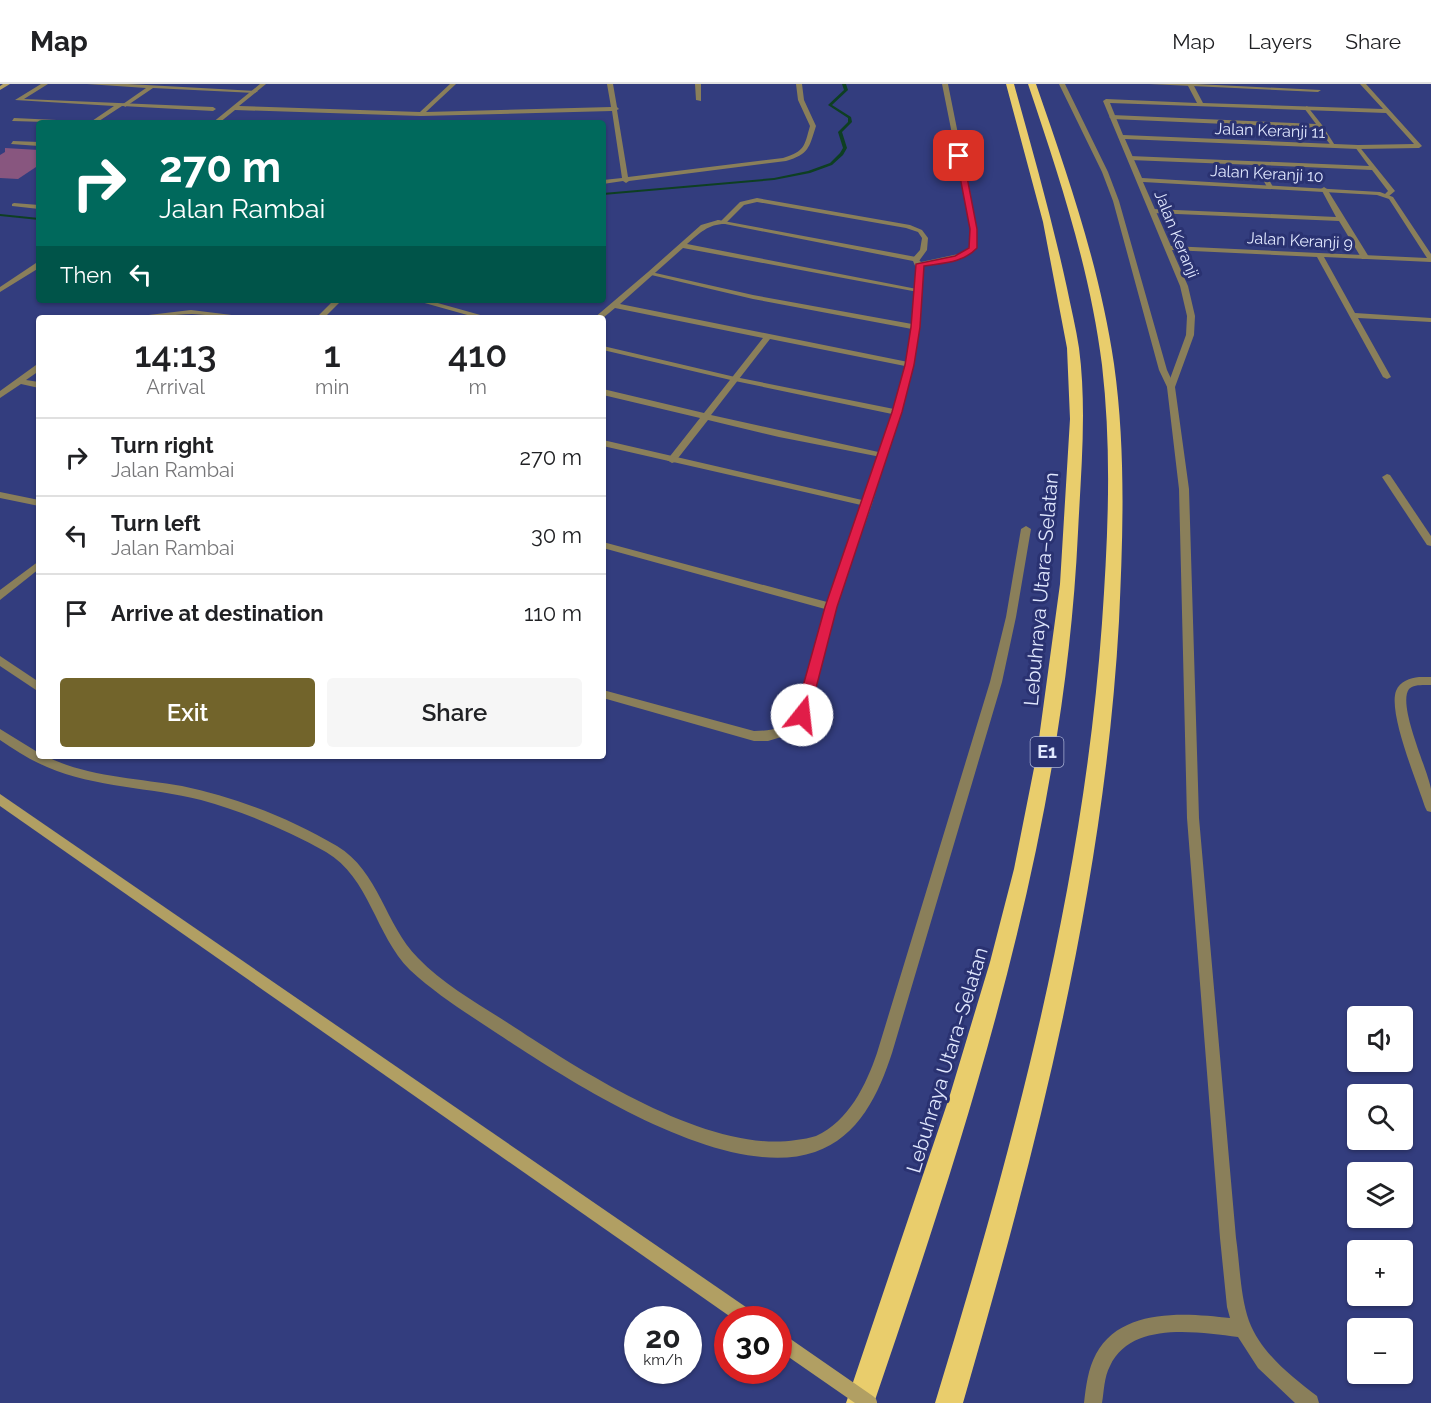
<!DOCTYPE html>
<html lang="en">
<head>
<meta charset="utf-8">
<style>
	body { margin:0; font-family:Raleway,sans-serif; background:#f6f6f6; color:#202124; height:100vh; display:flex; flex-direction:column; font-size:22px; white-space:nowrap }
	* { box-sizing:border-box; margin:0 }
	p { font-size:20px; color:#757577 }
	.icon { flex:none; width:33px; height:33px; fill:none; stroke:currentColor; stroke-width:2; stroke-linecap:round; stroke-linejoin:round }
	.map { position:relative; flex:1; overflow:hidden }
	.sheet { position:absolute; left:36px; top:231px; width:570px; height:444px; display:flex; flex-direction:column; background:#fff; border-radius:6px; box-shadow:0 2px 4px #0004 }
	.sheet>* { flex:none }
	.guide { position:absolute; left:36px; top:36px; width:570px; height:183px; border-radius:6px; box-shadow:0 2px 4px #0004; background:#00695c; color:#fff; overflow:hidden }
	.tools { position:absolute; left:1347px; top:922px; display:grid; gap:12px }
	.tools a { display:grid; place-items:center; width:66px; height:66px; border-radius:6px; background:#fff; box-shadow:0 2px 4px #0004; font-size:30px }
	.speed { position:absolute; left:624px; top:1222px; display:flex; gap:12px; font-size:30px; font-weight:700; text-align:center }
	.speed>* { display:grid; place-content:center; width:78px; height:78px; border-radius:50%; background:#fff; box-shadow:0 2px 4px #0004; line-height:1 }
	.speed small { font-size:15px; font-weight:400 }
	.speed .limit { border:9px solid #d22; background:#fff; color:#111 }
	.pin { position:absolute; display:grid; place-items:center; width:51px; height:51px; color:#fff; margin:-26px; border-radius:12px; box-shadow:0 3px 9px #0006 }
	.me { position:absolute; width:66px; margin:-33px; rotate:16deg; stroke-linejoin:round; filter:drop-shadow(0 0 4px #0008) }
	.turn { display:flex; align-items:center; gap:21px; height:126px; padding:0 24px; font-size:27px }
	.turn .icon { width:78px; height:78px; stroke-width:2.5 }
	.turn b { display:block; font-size:42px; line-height:51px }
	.then { display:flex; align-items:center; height:57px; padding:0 24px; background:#0003; gap:12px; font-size:22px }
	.eta { display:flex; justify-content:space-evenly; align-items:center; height:102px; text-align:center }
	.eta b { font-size:36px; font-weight:600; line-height:42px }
	.action { display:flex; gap:12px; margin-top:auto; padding:12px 24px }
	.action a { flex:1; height:69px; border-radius:6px; background:#72642b; color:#fff; font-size:24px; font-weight:600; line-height:69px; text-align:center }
	.action a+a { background:#f6f6f6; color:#202124 }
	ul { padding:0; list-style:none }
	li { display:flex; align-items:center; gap:18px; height:78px; padding:0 24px; border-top:2px solid #e0e0e0 }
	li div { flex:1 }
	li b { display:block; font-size:22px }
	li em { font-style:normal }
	header { display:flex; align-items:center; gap:36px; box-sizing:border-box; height:84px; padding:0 30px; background:#fff; border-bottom:2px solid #e0e0e0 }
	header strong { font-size:28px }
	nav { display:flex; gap:33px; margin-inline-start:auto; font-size:21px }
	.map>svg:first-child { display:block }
	.green { fill:#88567f }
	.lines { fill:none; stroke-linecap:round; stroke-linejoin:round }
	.stream { fill:#0e3f22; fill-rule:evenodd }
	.service { fill:#8a7f5a; fill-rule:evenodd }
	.minor { fill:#8a7f5a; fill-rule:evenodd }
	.secondary { fill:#b19f63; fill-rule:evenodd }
	.motorway { fill:#e9cd6c; fill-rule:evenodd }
	.secondary-bridge { stroke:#b19f63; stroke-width:16 }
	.route { fill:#e11d48; stroke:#92132f; stroke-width:1.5 }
	.labels { text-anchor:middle; stroke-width:6; stroke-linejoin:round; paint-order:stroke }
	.far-street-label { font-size:16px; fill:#e0e7fe; stroke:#2a3271 }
	.shield { fill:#2a3271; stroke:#a9b1d4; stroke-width:1.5 }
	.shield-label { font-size:18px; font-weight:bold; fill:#e0e7fe }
	.street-label { font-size:20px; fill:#e0e7fe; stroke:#2a3271 }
</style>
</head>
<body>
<header>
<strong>Map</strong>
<nav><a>Map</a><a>Layers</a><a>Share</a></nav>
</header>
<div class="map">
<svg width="1431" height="1319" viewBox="0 0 1431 1319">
	<rect width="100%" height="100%" fill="#333d7e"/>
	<polygon class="green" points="5,64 39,66 39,81 18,95 0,94 0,71 5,68"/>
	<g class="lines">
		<g class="stream">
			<polygon points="842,0 846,0 848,6 832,21 851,33 852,38 842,48 847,64 843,71 832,81 810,89 774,96 603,111 603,109 774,94 808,87 830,79 840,69 843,64 838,48 848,38 848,34 828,21 844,6"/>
			<polygon points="0,130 39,134 39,136 0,132"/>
		</g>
		<g class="service">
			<polygon points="87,0 128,0 258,7 255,9 153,4 125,23 123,20 146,4"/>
			<polygon points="1059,0 1065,0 1108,88 1119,117 1167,286 1175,303 1174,305 1168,305 1159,286 1113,117 1102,88"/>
			<polygon points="1149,0 1196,0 1321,6 1318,8"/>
			<polygon points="1307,22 1322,41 1336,63 1332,63 1318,44 1112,35 1109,33 1112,31 1316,40 1304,24"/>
			<polygon points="14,34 78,37 81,39 12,37"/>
			<polygon points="1358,61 1395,107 1389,112 1384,111 1388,107 1372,86 1261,81 1273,103 1270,105 1267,103 1255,81 1130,76 1127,74 1130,72 1369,82 1355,63"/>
			<polygon points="1324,103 1327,105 1369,173 1368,175 1362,175 1339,137 1153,129 1150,127 1153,125 1336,133 1321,105"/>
			<path d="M757,114L910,141L922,146L928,154L927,166L919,177H913L912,175L920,166L922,154L918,148L906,144L757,118L744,121L725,140C708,140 700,149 687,160L922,206L918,208L683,164L620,220L913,279V283H910L770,255L711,331L883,369L886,370V374L779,353L708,336L675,378L672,379L667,376L700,334L603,311V305L704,329L763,254L615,224L603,234H594L648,188L701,141L718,136L721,137L740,118Z"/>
		</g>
		<g class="minor">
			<polygon points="41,0 48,0 24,15 213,23 216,25 213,27 122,22 96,39 89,39 114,22 15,16"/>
			<path d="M260,0H266L239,22L420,28L450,0H456L426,28L611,23L607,0H613L617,23L619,25L617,26L628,93L783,74C805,67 804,63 810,42L798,16L796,0H802L804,16L816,42C809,64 809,70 786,77L629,97L626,99L623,97L603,100V96L622,94L612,27L421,32L235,26L219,39H212Z"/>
			<polygon points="695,0 701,0 701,17 696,16"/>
			<path d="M942,0H948L977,145V161L967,172L923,182L920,243L914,281L872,420L836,523L808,631L796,646L788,651L768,657H754L603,614V606L754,647C773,647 784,644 797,629L825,525L603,464V458L827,518L861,421L603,362V356L862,416L892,330L735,297L603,266V262L735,293L894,325L906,281L912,245L753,215L647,190L651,188L753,211L912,240L916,184L913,177L715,138L718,136L916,173L921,178L963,169L971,161V145Z"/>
			<path d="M1187,0H1193L1203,19L1383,25L1360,0H1366L1422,62L1419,64L1358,65L1125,55L1142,94L1380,108L1393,113L1431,170V178L1324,173L1355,229L1431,234V238L1358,234L1391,293L1387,295L1383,293L1317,173L1172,166L1188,202L1195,232L1194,251L1175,303L1189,405L1199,734L1236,1154C1240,1181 1240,1211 1249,1237C1261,1269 1291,1292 1317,1312L1319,1319H1295L1258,1284L1238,1253C1197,1248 1131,1237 1110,1282C1104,1293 1104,1307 1102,1319H1084C1086,1302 1088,1285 1096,1270C1121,1223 1187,1229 1230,1234L1227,1223L1220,1154L1187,734L1179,405L1167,303L1186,251L1187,232L1180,202L1103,17L1106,15L1197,19ZM1110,19L1386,29L1414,60L1358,61L1123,51ZM1143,98L1377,111L1389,115L1427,174L1171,162Z"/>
			<polygon points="13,57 39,58 39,62 11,60"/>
			<polygon points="14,119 39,121 39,125 12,122 12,120"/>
			<polygon points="36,179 39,179 39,184 0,208 0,203"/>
			<polygon points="334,216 342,216 324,234 316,234"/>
			<polygon points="414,216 427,216 491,234 478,234"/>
			<path d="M191,226L240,232L244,234C226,234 210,231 192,230C175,230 155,234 136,234L140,232Z"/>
			<polygon points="36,281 39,281 39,287 26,296 39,298 39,304 21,300 0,314 0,307"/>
			<polygon points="1387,390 1390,391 1431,452 1431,462 1427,461 1382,393"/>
			<polygon points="0,408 39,416 39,422 0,414"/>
			<path d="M1026,442L1031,445L1016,533L1002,598L892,969C879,1009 859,1053 815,1068C725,1099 571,998 498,950C468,930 437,911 410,886C375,851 370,794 326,768C287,746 244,728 201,716C150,703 96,704 47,683C30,676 15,666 0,656V645L39,669V672H45C88,693 136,694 182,702C235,713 290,734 337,762C379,787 385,841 418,874C444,901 477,919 508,939C580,986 707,1070 796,1056C803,1055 810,1054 816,1052C849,1037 866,1001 877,969L990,598L1006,533L1021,445Z"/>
			<polygon points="39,477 39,485 0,516 0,506"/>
			<polygon points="0,572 39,598 39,608 0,582"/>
			<path d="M1419,593H1431V601C1425,601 1413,600 1409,605C1397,621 1428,686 1431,705C1431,712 1431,721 1431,728L1427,727L1425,723C1417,698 1388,629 1396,607C1400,597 1410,594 1419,593Z"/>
		</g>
		<g class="secondary">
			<polygon points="3,0 10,0 0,6 0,2"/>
			<polygon points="0,710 756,1230 759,1236 735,1236 0,722"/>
		</g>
		<g class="motorway">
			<path d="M1006,0H1014C1033,68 1052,135 1067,204C1071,224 1076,244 1079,264C1087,325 1081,387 1078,448C1064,748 971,1036 874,1319H846L949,1014L990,878L1014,785L1037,669L1060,500L1070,335L1067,264L1043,138Z"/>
			<path d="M1028,0H1036C1068,92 1100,184 1114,280C1126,365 1123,452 1119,537C1104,805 1037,1063 963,1319H935C1013,1064 1083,806 1102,539C1108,453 1112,367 1102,281C1090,185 1059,92 1028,0Z"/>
		</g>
		<polyline class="secondary-bridge" points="778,1256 869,1319"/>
	</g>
	<path class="route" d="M959,70L963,72L977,145V164C963,179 943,179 924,182L920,243L914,281L902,328L837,523L809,631L802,636L795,631L825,523L892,328L905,281L911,243L916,180L955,172L969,164L970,145L956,72Z"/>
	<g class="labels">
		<g class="far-street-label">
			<text transform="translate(1270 46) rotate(2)" y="6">Jalan Keranji 11</text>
			<text transform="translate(1267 89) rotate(3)" y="6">Jalan Keranji 10</text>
			<text transform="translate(1177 150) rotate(68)" y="6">Jalan Keranji</text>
			<text transform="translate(1300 156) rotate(3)" y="6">Jalan Keranji 9</text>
		</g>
		<rect class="shield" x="1030.5" y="653" width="33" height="30" rx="4.5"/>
		<g class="shield-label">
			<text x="1047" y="674">E1</text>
		</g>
		<g class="street-label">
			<text transform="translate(1041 505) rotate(-85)" y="7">Lebuhraya Utara–Selatan</text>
			<text transform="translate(947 976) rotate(-73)" y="7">Lebuhraya Utara–Selatan</text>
		</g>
	</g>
</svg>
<div class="tools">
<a><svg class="icon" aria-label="sound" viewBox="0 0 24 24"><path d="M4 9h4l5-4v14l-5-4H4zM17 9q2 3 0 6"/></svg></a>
<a><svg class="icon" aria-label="search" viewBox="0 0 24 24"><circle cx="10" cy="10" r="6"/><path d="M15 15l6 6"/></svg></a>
<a><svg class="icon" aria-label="layers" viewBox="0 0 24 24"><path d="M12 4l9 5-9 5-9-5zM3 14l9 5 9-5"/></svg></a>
<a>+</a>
<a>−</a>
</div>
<div class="speed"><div>20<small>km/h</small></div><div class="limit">30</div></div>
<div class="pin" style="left:959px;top:72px;background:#d93025"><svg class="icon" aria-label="arrive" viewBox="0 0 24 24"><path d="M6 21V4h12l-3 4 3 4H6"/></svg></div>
<svg class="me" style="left:802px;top:631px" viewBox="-20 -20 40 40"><circle r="19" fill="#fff"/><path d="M0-13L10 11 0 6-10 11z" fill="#e11d48"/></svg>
<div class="guide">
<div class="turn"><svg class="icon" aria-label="right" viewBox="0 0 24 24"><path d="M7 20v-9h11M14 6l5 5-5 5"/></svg><div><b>270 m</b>Jalan Rambai</div></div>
<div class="then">Then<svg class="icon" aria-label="left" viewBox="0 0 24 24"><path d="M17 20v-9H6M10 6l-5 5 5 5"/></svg></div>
</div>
<section class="sheet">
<div class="eta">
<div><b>14:13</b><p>Arrival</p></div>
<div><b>1</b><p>min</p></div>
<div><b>410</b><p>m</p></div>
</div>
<ul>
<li><svg class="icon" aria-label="right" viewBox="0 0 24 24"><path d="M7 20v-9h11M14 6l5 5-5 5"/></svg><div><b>Turn right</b><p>Jalan Rambai</p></div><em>270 m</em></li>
<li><svg class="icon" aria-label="left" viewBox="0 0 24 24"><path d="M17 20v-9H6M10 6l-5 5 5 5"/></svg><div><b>Turn left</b><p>Jalan Rambai</p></div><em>30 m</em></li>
<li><svg class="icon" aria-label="arrive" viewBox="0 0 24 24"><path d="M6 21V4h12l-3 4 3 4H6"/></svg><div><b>Arrive at destination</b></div><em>110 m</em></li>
</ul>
<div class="action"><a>Exit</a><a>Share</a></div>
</section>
</div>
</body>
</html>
